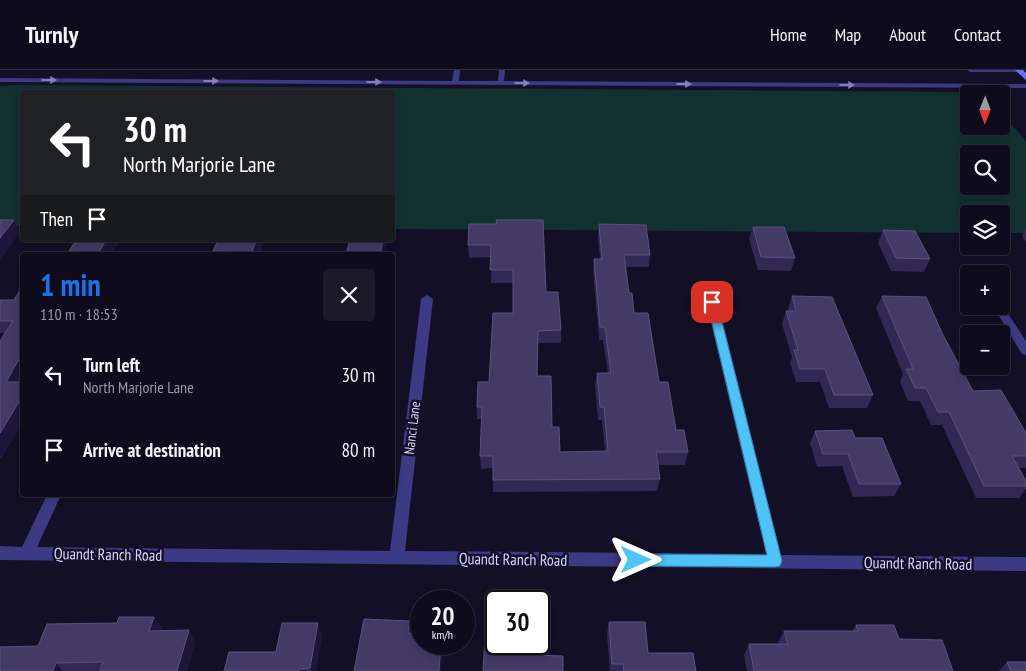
<!DOCTYPE html>
<html lang="en">
<head>
<meta charset="utf-8">
<style>
	body { margin:0; font-family:"PT Sans Narrow",sans-serif; background:#1c1929; color:#f1f3f6; height:100vh; display:flex; flex-direction:column; font-size:19px; white-space:nowrap }
	* { box-sizing:border-box; margin:0 }
	p { font-size:16px; color:#9b9ba3 }
	.icon { flex:none; width:28px; height:28px; fill:none; stroke:currentColor; stroke-width:2; stroke-linecap:round; stroke-linejoin:round }
	.map { position:relative; flex:1; overflow:hidden }
	.sheet { position:absolute; left:20px; top:182px; width:375px; height:245px; display:flex; flex-direction:column; background:#0e0b1c; border-radius:5px; box-shadow:0 2px 8px #0003,0 0 0 1px #2e2b3b }
	.sheet>* { flex:none }
	.hud { position:absolute; left:20px; top:20px; width:375px; height:152px; border-radius:5px; box-shadow:0 2px 8px #0003,0 0 0 1px #2e2b3b; background:#202124; color:#fff; overflow:hidden }
	.needle { width:32px; rotate:181deg }
	.buttons { position:absolute; left:960px; top:15px; display:grid; gap:10px }
	.buttons a { display:grid; place-items:center; width:50px; height:50px; border-radius:5px; background:#0e0b1c; box-shadow:0 2px 8px #0003,0 0 0 1px #2e2b3b; font-size:25px }
	.speed { position:absolute; left:410px; top:520px; display:flex; gap:10px; font-size:25px; font-weight:700; text-align:center }
	.speed>* { display:grid; place-content:center; width:65px; height:65px; border-radius:50%; background:#0e0b1c; box-shadow:0 2px 8px #0003,0 0 0 1px #2e2b3b; line-height:1 }
	.speed small { font-size:12px; font-weight:400 }
	.speed .limit { border:2px solid #111; border-radius:8px; background:#fff; color:#111 }
	.pin { position:absolute; display:grid; place-items:center; width:42px; height:42px; color:#fff; margin:-21px; border-radius:10px; box-shadow:0 2px 8px #0006 }
	.me { position:absolute; width:55px; margin:-28px; rotate:90deg; stroke-linejoin:round; filter:drop-shadow(0 0 4px #0008) }
	.turn { display:flex; align-items:center; gap:18px; height:105px; padding:0 20px; font-size:22px }
	.turn .icon { width:65px; height:65px; stroke-width:2.5 }
	.turn b { display:block; font-size:35px; line-height:42px }
	.then { display:flex; align-items:center; height:48px; padding:0 20px; background:#0003; gap:10px; font-size:19px }
	.round { display:grid; place-items:center; flex:none; width:52px; height:52px; border-radius:5px; background:#1c1929 }
	.summary { display:flex; align-items:center; justify-content:space-between; height:85px; padding:0 20px }
	h1 { font-size:30px; font-weight:800; line-height:38px; color:#1a73e8 }
	ul { padding:0; list-style:none }
	li { display:flex; align-items:center; gap:15px; height:75px; padding:0 20px }
	li div { flex:1 }
	li b { display:block; font-size:19px }
	li em { font-style:normal }
	header { display:flex; align-items:center; gap:30px; box-sizing:border-box; height:70px; padding:0 25px; background:#0e0b1c; border-bottom:1px solid #2e2b3b }
	header strong { font-size:24px }
	nav { display:flex; gap:28px; margin-inline-start:auto; font-size:18px }
	.map>svg:first-child { display:block }
	.green { fill:#12302f; fill-rule:evenodd }
	.lines { fill:none; stroke-linecap:round; stroke-linejoin:round }
	.lane { fill:#3d3a85; fill-rule:evenodd }
	.street { fill:#3d3a85; fill-rule:evenodd }
	.secondary { fill:#6f6bff; fill-rule:evenodd }
	.wall { fill:#312854 }
	.shaded-wall { fill:#1d163a }
	.building { fill:#433a66; stroke:#5a527e }
	.oneway { fill:#837fbc }
	.route { fill:#4fc3f7; stroke:#337fa1 }
	.labels { text-anchor:middle; stroke-width:5; stroke-linejoin:round; paint-order:stroke }
	.street-label { font-size:14px; fill:#d9d4ff; stroke:#130f26 }
	.near-street-label { font-size:16px; fill:#d9d4ff; stroke:#130f26 }
</style>
</head>
<body>
<header>
<strong>Turnly</strong>
<nav><a>Home</a><a>Map</a><a>About</a><a>Contact</a></nav>
</header>
<div class="map">
<svg width="1026" height="601" viewBox="0 0 1026 601">
	<rect width="100%" height="100%" fill="#130f26"/>
	<path class="green" d="M17,15L966,22L973,24H969V56H1001V42L1026,71V163H1001V144H969V163L393,159L392,22H22V156H0V16ZM969,84H1001V116H969Z"/>
	<g class="lines">
		<g class="lane">
			<polygon points="454,0 460,0 459,11 498,11 499,0 505,0 504,11 1026,14 1026,18 0,12 0,8 452,11"/>
			<polygon points="967,0 1022,0 1019,2 970,2"/>
		</g>
		<g class="street">
			<polygon points="427,225 433,229 405,481 766,484 706,232 712,228 718,232 781,485 1026,487 1026,501 0,490 0,476 22,477 47,425 61,425 37,477 390,481 421,229"/>
			<polygon points="1001,233 1026,271 1026,285 1022,284 993,236 1001,236"/>
		</g>
		<polygon class="secondary" points="1015,0 1023,0 1026,3 1026,10"/>
	</g>
	<g class="wall">
		<polygon points="469,154 546,222 561,260 561,273 538,273 537,306 552,357 560,382 605,381 602,350 598,350 595,316 597,303 608,303 603,270 599,270 593,201 594,189 600,189 598,167 599,154 650,185 649,197 626,197 629,223 634,243 659,312 676,360 688,382 685,395 658,395 660,409 657,421 493,422 493,398 481,399 480,386 482,349 477,349 477,337 489,312 513,243 513,213 491,213 491,187 469,188 468,175"/>
		<polygon points="753,157 795,188 791,201 758,200 749,169"/>
		<polygon points="1026,158 1026,172 1022,166"/>
		<polygon points="883,160 930,189 924,202 891,201 878,173"/>
		<polygon points="76,170 120,170 110,185 71,185 69,181"/>
		<polygon points="350,170 384,185 347,185"/>
		<polygon points="264,172 259,185 214,185 213,181"/>
		<polygon points="792,226 873,325 867,338 829,338 820,312 796,312 790,293 792,287 782,254 786,241 788,241 788,239"/>
		<polygon points="882,226 943,265 973,321 1026,363 1026,398 1019,398 1026,411 1026,419 1019,428 976,428 942,355 931,355 920,331 908,331 900,312 903,304 876,238"/>
		<polygon points="0,230 14,230 22,310 21,312 22,312 22,353 1,388 0,388 0,271 5,263 0,263"/>
		<polygon points="815,361 855,368 901,414 894,426 853,427 842,396 817,397 810,373"/>
		<polygon points="154,547 162,558 161,561 195,571 187,601 0,601 38,576 117,553"/>
		<polygon points="609,552 648,583 696,601 610,601 607,564"/>
		<polygon points="856,555 899,569 953,601 747,601 744,585 749,574 779,574 778,572 784,561 852,561"/>
		<polygon points="322,565 316,601 224,601 276,582"/>
		<polygon points="1007,592 1026,601 999,601"/>
	</g>
	<g class="shaded-wall">
		<polygon points="14,150 20,162 0,190 0,168"/>
		<polygon points="106,170 120,170 110,185 101,185 99,182"/>
		<polygon points="256,170 263,170 264,172 259,185 253,185 252,182"/>
		<polygon points="383,170 387,170 384,185 380,185"/>
		<polygon points="22,284 22,310 14,325 6,312"/>
		<polygon points="22,327 22,353 1,388 0,386 0,363"/>
		<polygon points="154,547 162,558 157,572 149,561"/>
		<polygon points="410,551 412,562 410,574 408,563"/>
		<polygon points="318,553 322,565 316,601 311,601 310,598"/>
		<polygon points="189,560 195,571 187,601 177,601"/>
		<polygon points="441,574 444,574 444,576 441,601 439,601"/>
		<polygon points="56,593 63,601 53,601"/>
	</g>
	<g class="building">
		<polygon points="0,150 14,150 0,168"/>
		<polygon points="496,150 543,150 546,222 558,222 561,260 538,261 537,306 551,306 552,357 559,357 560,382 608,381 604,337 600,337 597,303 611,303 605,257 600,257 594,189 602,189 599,154 646,155 650,185 624,185 629,223 632,223 634,243 648,243 659,312 668,312 676,360 684,360 688,382 656,382 660,409 493,410 493,386 480,386 482,337 477,337 478,312 489,312 493,243 513,243 513,200 490,200 491,175 468,175 469,154 497,154"/>
		<polygon points="753,157 784,157 795,188 761,187"/>
		<polygon points="883,160 915,161 930,189 896,188"/>
		<polygon points="76,170 106,170 99,182 69,181"/>
		<polygon points="218,170 256,170 252,182 213,181"/>
		<polygon points="350,170 383,170 380,184 346,184"/>
		<polygon points="22,217 22,284 6,312 22,312 22,327 0,363 0,271 13,251 0,251 0,230 14,230"/>
		<polygon points="792,226 832,227 873,325 834,325 825,299 800,299 794,280 798,280 786,241 796,241"/>
		<polygon points="882,226 926,227 943,265 973,321 1001,320 1026,363 1026,386 1012,386 1026,411 1026,416 984,416 949,342 938,342 926,318 915,318 906,299 913,299"/>
		<polygon points="852,360 855,368 882,368 901,414 859,414 848,384 823,384 815,361"/>
		<polygon points="119,547 154,547 149,561 189,560 177,601 100,601 103,592 56,593 53,601 0,601 0,577 38,576 47,554 117,553"/>
		<polygon points="364,549 410,551 408,563 421,564 421,574 441,574 439,601 354,601"/>
		<polygon points="486,550 496,551 496,574 534,574 534,585 563,586 563,601 483,601"/>
		<polygon points="609,552 645,552 648,583 693,583 696,601 624,601 623,594 612,594"/>
		<polygon points="282,553 318,553 310,598 299,599 298,601 224,601 229,582 276,582"/>
		<polygon points="856,555 894,555 899,569 942,570 953,601 754,601 749,574 788,574 784,561 858,561"/>
		<polygon points="1007,592 1026,592 1026,601 1011,601"/>
	</g>
	<defs><path id="oneway-solid" d="M-6-.8H1V-3.2L6.5 0L1 3.2V.8H-6Z" transform="scale(1.25)"/></defs>
	<g class="oneway">
		<use href="#oneway-solid" transform="translate(49 10)"/>
		<use href="#oneway-solid" transform="translate(211 11)"/>
		<use href="#oneway-solid" transform="translate(374 12)"/>
		<use href="#oneway-solid" transform="translate(522 13)"/>
		<use href="#oneway-solid" transform="translate(684 14)"/>
		<use href="#oneway-solid" transform="translate(847 15)"/>
	</g>
	<polygon class="route" points="712,228 717,232 782,491 780,496 775,497 636,496 631,494 629,490 631,486 636,484 767,485 707,232"/>
	<g class="labels">
		<g class="street-label">
			<text transform="translate(412 358) rotate(-83)" y="5">Nanci Lane</text>
		</g>
		<g class="near-street-label">
			<text transform="translate(108 484) rotate(1)" y="6">Quandt Ranch Road</text>
			<text transform="translate(513 489) rotate(1)" y="6">Quandt Ranch Road</text>
			<text transform="translate(918 493) rotate(1)" y="6">Quandt Ranch Road</text>
		</g>
	</g>
</svg>
<div class="buttons">
<a><svg class="needle" viewBox="-14 -14 28 28"><path d="M0-13l5 13h-10z" fill="#e53935"/><path d="M0 13l5-13h-10z" fill="#9b9ba3"/></svg></a>
<a><svg class="icon" aria-label="search" viewBox="0 0 24 24"><circle cx="10" cy="10" r="6"/><path d="M15 15l6 6"/></svg></a>
<a><svg class="icon" aria-label="layers" viewBox="0 0 24 24"><path d="M12 4l9 5-9 5-9-5zM3 14l9 5 9-5"/></svg></a>
<a>+</a>
<a>−</a>
</div>
<div class="speed"><div>20<small>km/h</small></div><div class="limit">30</div></div>
<div class="pin" style="left:712px;top:232px;background:#d93025"><svg class="icon" aria-label="arrive" viewBox="0 0 24 24"><path d="M6 21V4h12l-3 4 3 4H6"/></svg></div>
<svg class="me" style="left:636px;top:490px" viewBox="-20 -20 40 40"><path d="M0-17L14 15 0 8-14 15z" fill="#4fc3f7" stroke="#fff" stroke-width="4"/></svg>
<div class="hud">
<div class="turn"><svg class="icon" aria-label="left" viewBox="0 0 24 24"><path d="M17 20v-9H6M10 6l-5 5 5 5"/></svg><div><b>30 m</b>North Marjorie Lane</div></div>
<div class="then">Then<svg class="icon" aria-label="arrive" viewBox="0 0 24 24"><path d="M6 21V4h12l-3 4 3 4H6"/></svg></div>
</div>
<section class="sheet">
<div class="summary"><div><h1>1 min</h1><p>110 m · 18:53</p></div><a class="round"><svg class="icon" aria-label="close" viewBox="0 0 24 24"><path d="M6 6l12 12M18 6L6 18"/></svg></a></div>
<ul>
<li><svg class="icon" aria-label="left" viewBox="0 0 24 24"><path d="M17 20v-9H6M10 6l-5 5 5 5"/></svg><div><b>Turn left</b><p>North Marjorie Lane</p></div><em>30 m</em></li>
<li><svg class="icon" aria-label="arrive" viewBox="0 0 24 24"><path d="M6 21V4h12l-3 4 3 4H6"/></svg><div><b>Arrive at destination</b></div><em>80 m</em></li>
</ul>
</section>
</div>
</body>
</html>
